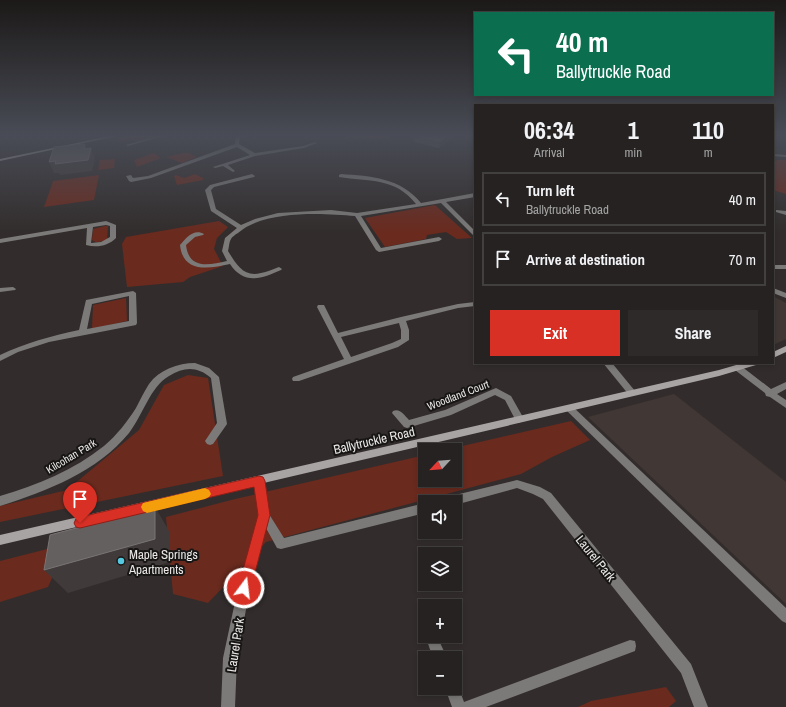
<!DOCTYPE html>
<html lang="en">
<head>
<meta charset="utf-8">
<style>
	body { margin:0; font-family:"Archivo Narrow",sans-serif; background:#2e2a2a; color:#f1f3f6; height:100vh; display:flex; flex-direction:column; font-size:15px; white-space:nowrap }
	* { box-sizing:border-box; margin:0 }
	p { font-size:13px; color:#a4a4a5 }
	.icon { flex:none; width:22px; height:22px; fill:none; stroke:currentColor; stroke-width:2; stroke-linecap:round; stroke-linejoin:round }
	.map { position:relative; flex:1; overflow:hidden }
	.panel { position:absolute; left:474px; top:104px; width:300px; height:260px; display:flex; flex-direction:column; background:#262221; border-radius:0px; box-shadow:0 2px 6px #0003,0 0 0 1px #423f3f }
	.panel>* { flex:none }
	.hud { position:absolute; left:474px; top:12px; width:300px; height:84px; border-radius:0px; box-shadow:0 2px 6px #0003,0 0 0 1px #423f3f; background:#0b6e4f; color:#fff; overflow:hidden }
	.needle { width:26px; rotate:244deg }
	.buttons { position:absolute; left:418px; top:443px; display:grid; gap:8px }
	.buttons a { display:grid; place-items:center; width:44px; height:44px; border-radius:0px; background:#262221; box-shadow:0 2px 6px #0003,0 0 0 1px #423f3f; font-size:20px }
	.pin { position:absolute; display:grid; place-items:center; width:34px; height:34px; color:#fff; margin:-41px -17px; border-radius:50% 50% 50% 0; rotate:-45deg; box-shadow:0 0 4px #0007 }
	.pin .icon { rotate:45deg }
	.me { position:absolute; width:44px; margin:-22px; rotate:15deg; stroke-linejoin:round; filter:drop-shadow(0 0 3px #0008) }
	.turn { display:flex; align-items:center; gap:14px; height:84px; padding:0 16px; font-size:18px }
	.turn .icon { width:52px; height:52px; stroke-width:2.5 }
	.turn b { display:block; font-size:28px; line-height:34px }
	.eta { display:flex; justify-content:space-evenly; align-items:center; height:68px; text-align:center }
	.eta b { font-size:24px; font-weight:800; line-height:28px }
	.cta { display:flex; gap:8px; margin-top:auto; padding:8px 16px }
	.cta a { flex:1; height:46px; border-radius:0px; background:#d93025; color:#fff; font-size:16px; font-weight:800; line-height:46px; text-align:center }
	.cta a+a { background:#2e2a2a; color:#f1f3f6 }
	ul { padding:0; list-style:none }
	li { display:flex; align-items:center; gap:12px; height:54px; margin:0 8px 6px; padding:0 8px; border:2px solid #423f3f; border-radius:0px }
	li div { flex:1 }
	li b { display:block; font-size:15px }
	li em { font-style:normal }
	.map>svg:first-child { display:block }
	.built { fill:#413734 }
	.green { fill:#6a2a1e }
	.lines { fill:none; stroke-linecap:round; stroke-linejoin:round }
	.street { fill:#7c7a79; fill-rule:evenodd }
	.secondary { fill:#a8a4a3; fill-rule:evenodd }
	.wall { fill:#544f4e }
	.shaded-wall { fill:#403b3a }
	.building { fill:#64605f; stroke:#797574 }
	.route { fill:#d93025; stroke:#8d1f18 }
	.slow { fill:#f59e0b }
	.poi-dot { fill:#56c9e0; stroke:#181615; stroke-width:1.5 }
	.labels { text-anchor:middle; stroke-width:4; stroke-linejoin:round; paint-order:stroke }
	.street-label { font-size:11px; fill:#eae7e6; stroke:#181615 }
	.near-street-label { font-size:13px; fill:#eae7e6; stroke:#181615 }
	.near-poi-label { font-size:13px; fill:#eae7e6; stroke:#181615; text-anchor:start }
</style>
</head>
<body>
<div class="map">
<svg width="786" height="707" viewBox="0 0 786 707">
	<rect width="100%" height="100%" fill="#322d2c"/>
	<g class="built">
		<polygon points="773,296 786,303 786,339 773,345"/>
		<polygon points="674,394 786,482 786,604 588,417"/>
	</g>
	<g class="green">
		<polygon points="136,134 164,134 138,141 130,140 118,142 119,138"/>
		<path d="M337,134H392C377,145 354,137 337,134Z"/>
		<polygon points="154,153 161,158 137,167 134,160"/>
		<polygon points="184,153 189,153 196,157 182,163 166,157"/>
		<polygon points="115,159 114,168 98,170 100,160"/>
		<polygon points="778,160 786,160 786,194 773,190 773,162"/>
		<polygon points="195,174 203,178 203,180 177,185 174,176 176,175 184,178"/>
		<polygon points="99,175 94,200 44,207 53,181"/>
		<polygon points="435,205 472,238 457,239 446,232 427,235 426,239 385,247 365,218"/>
		<polygon points="219,221 228,227 217,238 214,249 223,266 190,277 183,282 127,287 122,244 126,237"/>
		<path d="M105,226H108L107,240C102,241 96,244 92,240L93,229Z"/>
		<polygon points="126,298 127,321 92,329 93,305"/>
		<polygon points="188,375 208,378 223,476 0,522 0,506 67,490 139,430 164,385"/>
		<polygon points="571,421 590,440 552,457 521,474 266,542 208,603 173,594 166,517 235,499 425,455 425,480 455,480 455,450 445,450"/>
		<polygon points="67,544 48,587 0,602 0,561"/>
		<polygon points="666,687 676,701 669,707 578,707 591,701"/>
	</g>
	<g class="lines">
		<g class="street">
			<polygon points="164,134 170,134 128,146 126,145"/>
			<polygon points="236,134 256,134 254,135 240,137 239,144 255,153 303,146 315,142 317,143 304,148 255,156 228,165 235,171 233,172 223,166 215,168 213,167 250,155 237,147 151,178 131,182 129,181 126,176 131,175 133,178 148,176 235,144"/>
			<polygon points="773,154 786,155 786,157 773,156"/>
			<path d="M252,174L255,176L254,177L214,187L211,190L216,209L241,225L255,219L278,213L331,210L357,213L416,204C395,177 369,182 339,177V175L341,174C371,176 401,178 421,203L475,193V197L446,202L475,231V236L473,235L441,203L361,216L381,248L439,237L442,239L439,241L379,252L376,250L355,216C322,213 264,210 238,233C236,234 232,237 231,239C229,242 229,248 228,251C236,264 244,278 261,273C267,272 273,269 279,267L282,269L281,270C261,279 244,285 230,264C208,269 183,273 180,245C186,238 194,228 204,234L203,235L195,237L186,245C189,270 209,265 227,261L222,251L225,238L237,228L211,211L205,190L210,185Z"/>
			<polygon points="776,210 786,211 786,215 776,212"/>
			<path d="M106,221L116,225V238C108,246 97,248 86,245L87,228L0,243V239ZM106,225L110,226V237L101,242L91,243L93,227Z"/>
			<rect x="773" y="265" width="13" height="4"/>
			<polygon points="13,287 16,289 15,290 0,292 0,288"/>
			<polygon points="773,288 786,293 786,298 773,293"/>
			<path d="M133,291L136,293L137,323L136,325L49,342L18,352L0,361V355C25,343 51,336 79,330L86,300ZM129,296V321L87,329L92,304Z"/>
			<path d="M475,302V306L458,308L406,321L409,330V340L398,347L299,381H293L292,379L293,377L344,359L317,307L318,305H324L338,333L401,317L458,304ZM399,323L401,330V339L392,343L351,357L341,337Z"/>
			<path d="M195,363L209,368L219,377L227,424L213,444L210,445L207,444L205,441L217,423L211,378C197,366 184,367 169,376C150,387 143,415 129,433C97,472 47,491 0,506V496C37,485 74,470 104,446C117,435 127,422 136,408C140,400 144,392 149,384C159,370 178,363 195,363Z"/>
			<polygon points="603,363 612,363 635,391 636,393 635,395 629,395"/>
			<polygon points="738,365 741,366 771,389 786,382 786,389 777,394 786,400 786,408 770,397 766,396 765,393 735,370 734,368"/>
			<path d="M496,388L511,396L524,419L522,421L519,423L516,421L505,400L495,395L451,415L407,428L404,427L392,413L393,411C400,408 404,415 409,420L445,410Z"/>
			<polygon points="569,405 572,406 786,608 786,623 782,621 566,410 565,408 566,406"/>
			<polygon points="259,477 263,478 264,481 269,514 284,538 425,503 425,513 281,549 277,548 266,528 250,588 237,658 235,707 221,707 223,658 238,588 259,515 254,481 255,478"/>
			<polygon points="517,480 540,487 551,493 691,664 708,707 694,707 681,673 543,499 533,494 517,488 455,505 455,502 442,502 443,499 447,497"/>
			<polygon points="425,635 437,636 447,658 433,658"/>
			<polygon points="630,640 635,641 636,646 635,651 486,707 452,707 445,688 455,688 455,682 457,683 464,702"/>
		</g>
		<g class="secondary">
			<polygon points="120,134 126,134 0,161 0,159"/>
			<polygon points="786,346 786,352 773,358 773,352"/>
			<polygon points="743,363 757,363 756,365 719,376 0,545 0,535 719,370"/>
		</g>
	</g>
	<polygon class="wall" points="457,134 439,148 414,142 414,135"/>
	<g class="shaded-wall">
		<polygon points="449,134 457,134 439,148 440,141"/>
		<polygon points="85,144 89,154 91,148 95,159 92,171 60,175 59,173 54,173 49,162 56,161 84,149"/>
		<polygon points="155,507 169,531 170,562 68,593 44,570"/>
	</g>
	<g class="building">
		<polygon points="417,134 449,134 440,141 414,135"/>
		<polygon points="85,144 84,149 91,148 88,160 55,164 56,161 49,162 54,147"/>
		<polygon points="155,507 155,539 44,570 50,535"/>
	</g>
	<linearGradient id="sky" x2="0" y2="1"><stop stop-color="#1c1918"/><stop offset="0.58" stop-color="#494c56"/><stop offset="1" stop-color="#494c56" stop-opacity="0"/></linearGradient>
	<rect width="786" height="233" fill="url(#sky)"/>
	<polygon class="route" points="259,476 263,477 265,481 270,515 251,588 249,593 244,595 240,593 238,588 258,515 254,487 80,528 76,527 74,523 76,519 80,517"/>
	<polygon class="slow" points="205,488 209,490 211,494 209,497 205,499 147,513 143,511 141,507 143,503 147,502"/>
	<circle class="poi-dot" cx="121" cy="561" r="4"/>
	<g class="labels">
		<g class="street-label">
			<text transform="translate(458 395) rotate(-21)" y="4">Woodland Court</text>
			<text transform="translate(71 456) rotate(-31)" y="4">Kilcohan Park</text>
		</g>
		<g class="near-street-label">
			<text transform="translate(374 440) rotate(-13)" y="5">Ballytruckle Road</text>
			<text transform="translate(596 558) rotate(51)" y="5">Laurel Park</text>
			<text transform="translate(235 645) rotate(-81)" y="5">Laurel Park</text>
		</g>
		<g class="near-poi-label">
			<text x="129" y="559">Maple Springs<tspan x="129" dy="15">Apartments</tspan></text>
		</g>
	</g>
</svg>
<div class="buttons">
<a><svg class="needle" viewBox="-14 -14 28 28"><path d="M0-13l5 13h-10z" fill="#e53935"/><path d="M0 13l5-13h-10z" fill="#a4a4a5"/></svg></a>
<a><svg class="icon" aria-label="sound" viewBox="0 0 24 24"><path d="M4 9h4l5-4v14l-5-4H4zM17 9q2 3 0 6"/></svg></a>
<a><svg class="icon" aria-label="layers" viewBox="0 0 24 24"><path d="M12 4l9 5-9 5-9-5zM3 14l9 5 9-5"/></svg></a>
<a>+</a>
<a>−</a>
</div>
<div class="pin" style="left:80px;top:523px;background:#d93025"><svg class="icon" aria-label="arrive" viewBox="0 0 24 24"><path d="M6 21V4h12l-3 4 3 4H6"/></svg></div>
<svg class="me" style="left:244px;top:588px" viewBox="-20 -20 40 40"><circle r="17" fill="#d93025" stroke="#fff" stroke-width="3"/><path d="M0-11L8 9 0 5-8 9z" fill="#fff"/></svg>
<div class="hud">
<div class="turn"><svg class="icon" aria-label="left" viewBox="0 0 24 24"><path d="M17 20v-9H6M10 6l-5 5 5 5"/></svg><div><b>40 m</b>Ballytruckle Road</div></div>
</div>
<section class="panel">
<div class="eta">
<div><b>06:34</b><p>Arrival</p></div>
<div><b>1</b><p>min</p></div>
<div><b>110</b><p>m</p></div>
</div>
<ul>
<li><svg class="icon" aria-label="left" viewBox="0 0 24 24"><path d="M17 20v-9H6M10 6l-5 5 5 5"/></svg><div><b>Turn left</b><p>Ballytruckle Road</p></div><em>40 m</em></li>
<li><svg class="icon" aria-label="arrive" viewBox="0 0 24 24"><path d="M6 21V4h12l-3 4 3 4H6"/></svg><div><b>Arrive at destination</b></div><em>70 m</em></li>
</ul>
<div class="cta"><a>Exit</a><a>Share</a></div>
</section>
</div>
</body>
</html>
